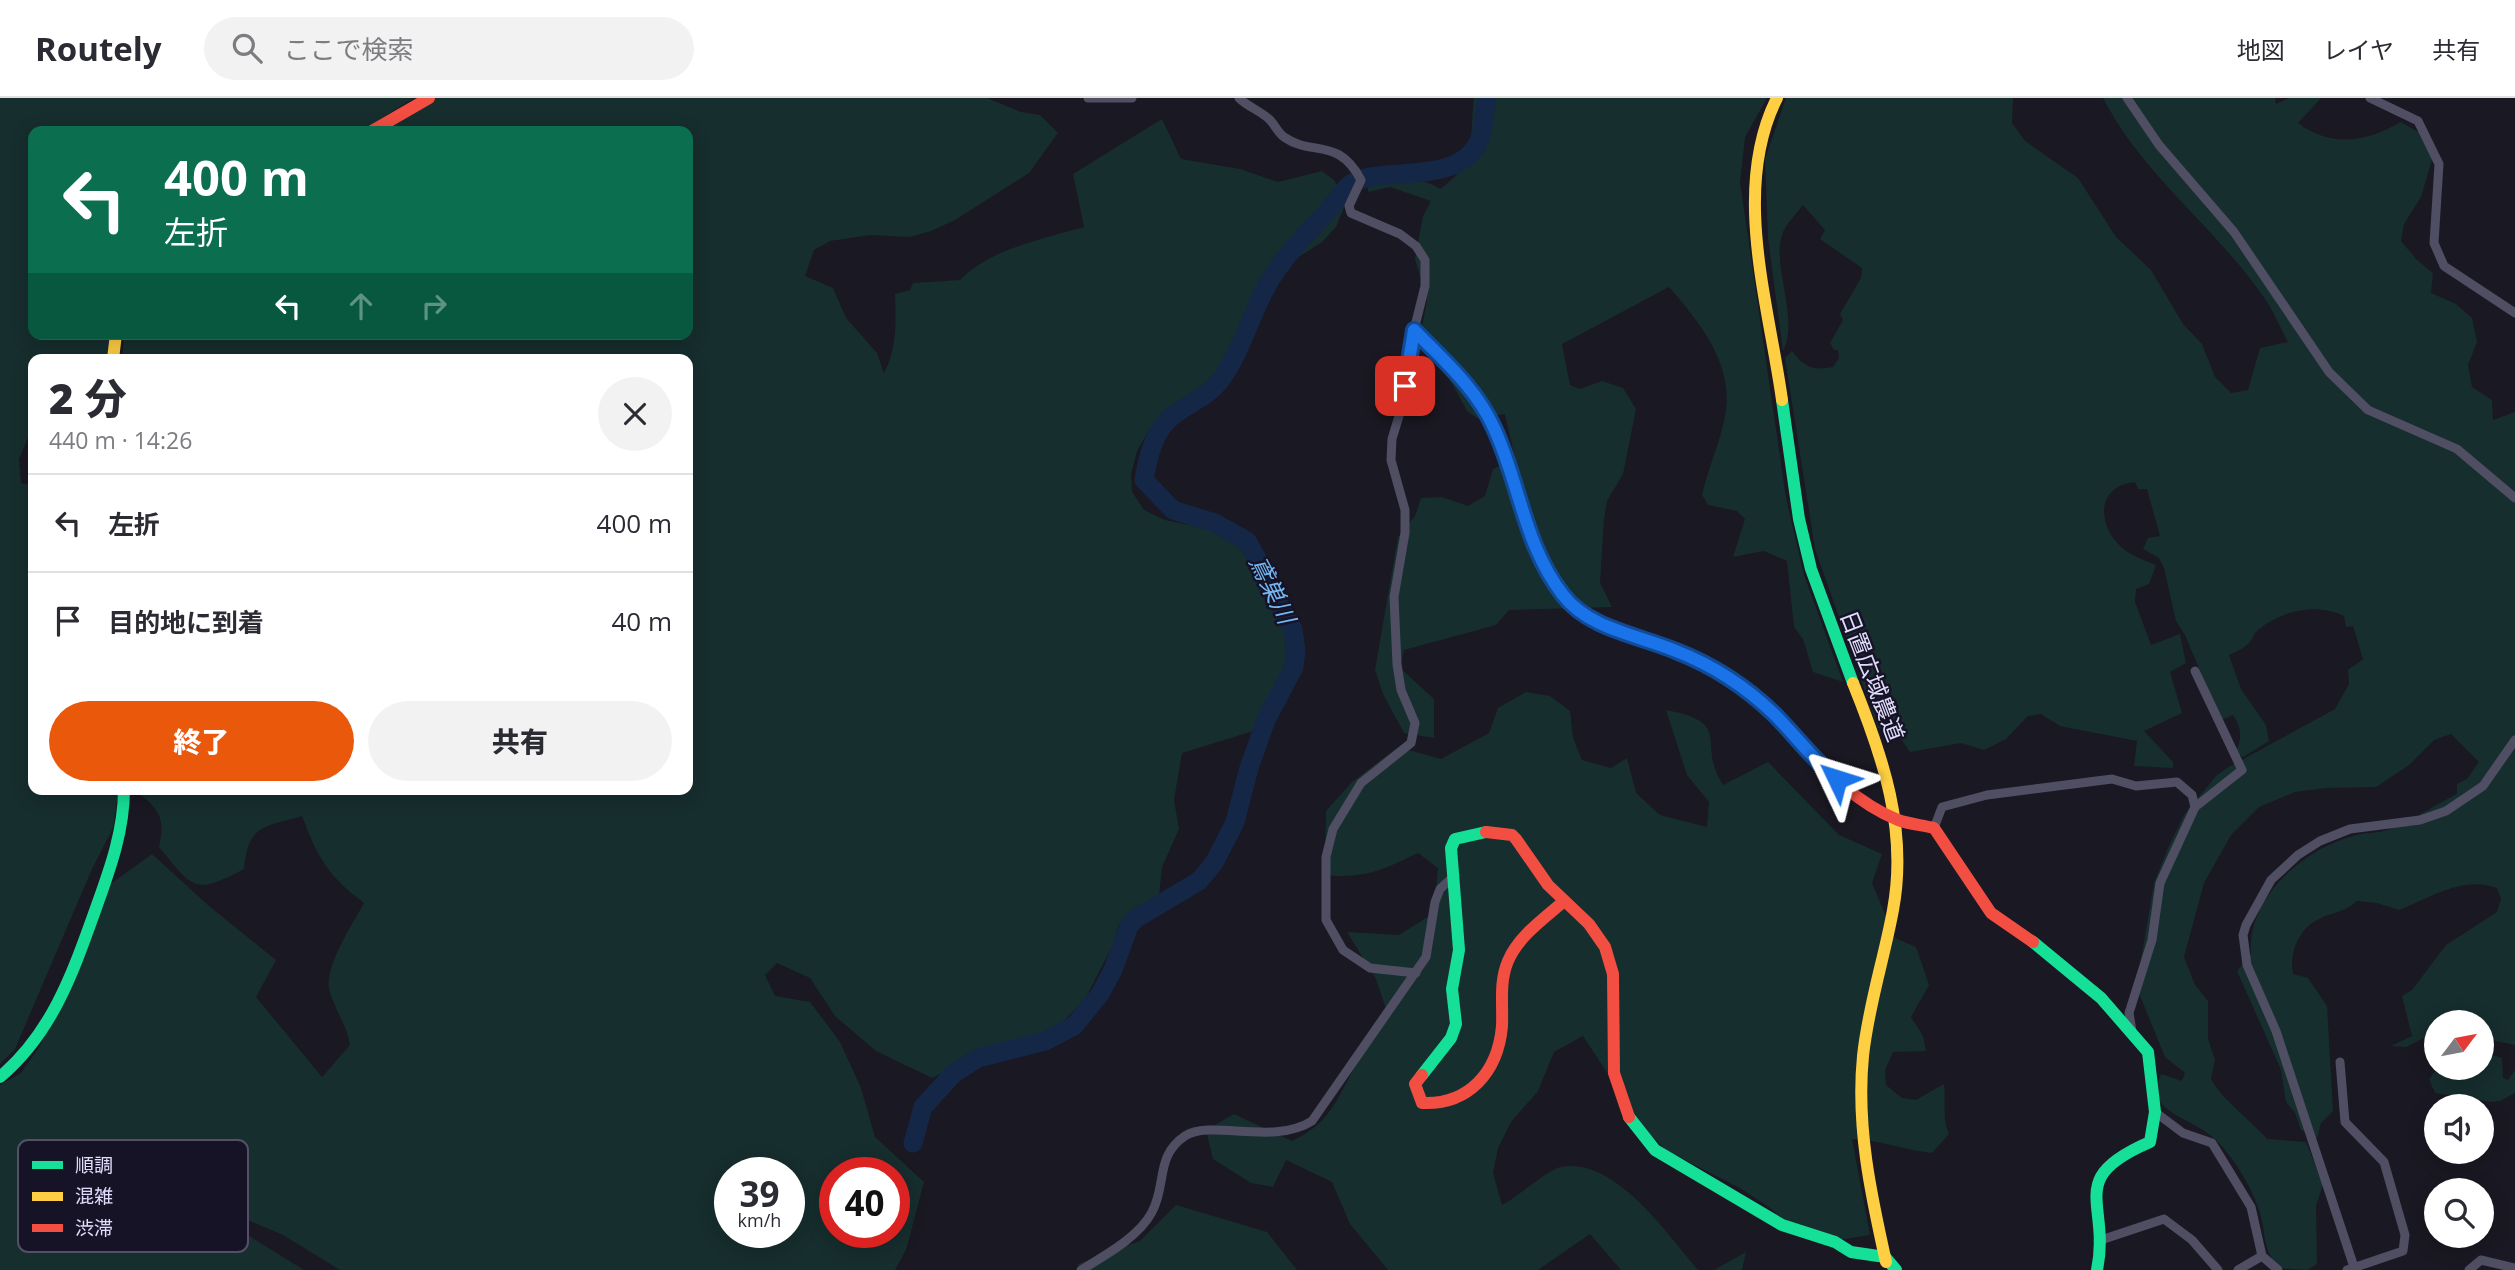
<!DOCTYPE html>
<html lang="ja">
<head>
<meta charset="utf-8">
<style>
	body { margin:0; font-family:"Open Sans","Noto Sans JP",sans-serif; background:#f2f2f3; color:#2b2b33; height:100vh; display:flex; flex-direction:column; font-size:26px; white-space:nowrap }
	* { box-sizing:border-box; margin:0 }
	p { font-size:23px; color:#7c7c81 }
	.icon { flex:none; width:38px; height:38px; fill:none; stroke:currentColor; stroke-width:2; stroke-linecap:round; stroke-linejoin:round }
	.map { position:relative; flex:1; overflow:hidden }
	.details { position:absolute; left:28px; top:256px; width:665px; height:441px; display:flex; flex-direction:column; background:#fff; border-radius:14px; box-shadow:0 4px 18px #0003 }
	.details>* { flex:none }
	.banner { position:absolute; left:28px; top:28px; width:665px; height:214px; border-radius:14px; box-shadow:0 4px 18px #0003; background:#0b6e4f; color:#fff; overflow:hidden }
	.needle { width:46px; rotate:58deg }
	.fabs { position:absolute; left:2424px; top:912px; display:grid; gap:14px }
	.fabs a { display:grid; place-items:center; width:70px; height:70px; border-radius:50%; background:#fff; box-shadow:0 4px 18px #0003; font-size:35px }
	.speed { position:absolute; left:714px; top:1059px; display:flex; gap:14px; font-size:35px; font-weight:700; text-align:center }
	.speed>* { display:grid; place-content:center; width:91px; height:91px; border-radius:50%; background:#fff; box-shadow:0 4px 18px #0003; line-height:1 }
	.speed small { font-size:18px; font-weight:400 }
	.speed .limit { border:10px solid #d22; background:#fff; color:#111 }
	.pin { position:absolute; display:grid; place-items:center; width:60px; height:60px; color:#fff; margin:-30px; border-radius:14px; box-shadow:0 4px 10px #0006 }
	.me { position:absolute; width:77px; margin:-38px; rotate:311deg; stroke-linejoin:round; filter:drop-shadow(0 0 5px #0008) }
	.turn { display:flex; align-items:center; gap:24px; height:147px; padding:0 21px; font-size:32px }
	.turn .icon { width:91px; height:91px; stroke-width:2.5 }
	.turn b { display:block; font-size:49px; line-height:60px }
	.lanes { display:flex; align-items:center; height:66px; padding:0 21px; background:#0003; justify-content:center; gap:35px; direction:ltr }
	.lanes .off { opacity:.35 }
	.round { display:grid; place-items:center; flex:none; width:74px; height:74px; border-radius:37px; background:#f2f2f3 }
	.headline { display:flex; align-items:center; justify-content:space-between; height:119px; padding:0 21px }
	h1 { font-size:42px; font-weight:800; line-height:52px }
	.action { display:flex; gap:14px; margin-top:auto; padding:14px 21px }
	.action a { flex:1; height:80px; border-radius:42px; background:#ea580c; color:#fff; font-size:28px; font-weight:800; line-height:80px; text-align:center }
	.action a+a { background:#f2f2f3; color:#2b2b33 }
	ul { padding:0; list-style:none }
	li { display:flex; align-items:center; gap:21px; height:98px; padding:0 21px; border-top:2px solid #e1e1e2 }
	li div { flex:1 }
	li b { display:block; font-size:26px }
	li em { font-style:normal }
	header { display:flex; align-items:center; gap:42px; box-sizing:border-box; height:98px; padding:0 35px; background:#fff; border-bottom:2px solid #e1e1e2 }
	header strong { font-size:33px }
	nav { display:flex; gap:38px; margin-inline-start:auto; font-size:24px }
	.search { width:490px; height:63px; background:#f2f2f3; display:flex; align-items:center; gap:18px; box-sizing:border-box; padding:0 24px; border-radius:38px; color:#7c7c81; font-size:26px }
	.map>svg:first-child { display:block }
	.green { fill:#172e2e; fill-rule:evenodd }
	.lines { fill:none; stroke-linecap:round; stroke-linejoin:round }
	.river { stroke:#152746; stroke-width:19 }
	.street { stroke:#4f4e62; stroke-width:9 }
	.fast { stroke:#16e098; stroke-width:12 }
	.slow { stroke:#ffcf43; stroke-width:12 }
	.jam { stroke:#f24e42; stroke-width:12 }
	.route-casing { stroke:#114b97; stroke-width:18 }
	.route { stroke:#1a73e8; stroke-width:12 }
	.labels { text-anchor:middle; stroke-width:5; stroke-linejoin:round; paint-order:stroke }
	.street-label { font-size:23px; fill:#e0dcfb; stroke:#161327 }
	.water-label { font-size:24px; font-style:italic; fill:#75b7f1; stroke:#161327 }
	.key { fill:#161327; stroke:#534f67; stroke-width:2 }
	.key-label { font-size:19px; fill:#e0dcfb }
</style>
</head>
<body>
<header>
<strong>Routely</strong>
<div class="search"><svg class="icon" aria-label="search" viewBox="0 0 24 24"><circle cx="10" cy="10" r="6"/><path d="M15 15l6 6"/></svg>ここで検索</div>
<nav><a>地図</a><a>レイヤ</a><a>共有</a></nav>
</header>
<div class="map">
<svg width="2515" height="1172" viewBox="0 0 2515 1172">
	<rect width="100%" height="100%" fill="#1a1822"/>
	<g class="green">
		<polygon points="0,0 414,0 361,33 33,33 33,236 112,236 109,261 33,261 33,327 19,361 21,385 33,387 33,691 119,691 113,730 92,771 15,951 0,966"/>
		<path d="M434,0H987L1021,14L1040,17L1058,35L1029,75L955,122L931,133L910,139L871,137L830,143L814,152L805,178L833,190L846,220L877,255L884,275C897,251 896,223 895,196L910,192L913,185L960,182C990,151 1042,141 1084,129L1073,76L1162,21L1181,61L1240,71L1278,84L1322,73L1334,82L1346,104L1336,129L1322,144L1263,182L1245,223L1232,274L1209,299L1180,319L1162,324L1149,332L1137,353L1131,376L1132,394L1144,412L1165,422L1218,433L1245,451L1266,505L1284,527L1287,563L1281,613L1263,630L1182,655L1174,702L1179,731L1162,769L1159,798L1119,826L1112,849L1085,901L1061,926L1031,940L993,949L932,980L876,953L835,918L810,880L777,865L765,877L775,898L810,904L840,944L861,990L875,1039L924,1084L906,1152L895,1172H340L283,1137L170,1089L80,1070L79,1095L88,1080L220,1120L304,1172H0V987L21,975L40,948L102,792L152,756L209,808L276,862L256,899L322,979L350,947C347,926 333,910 329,890C325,868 353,825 364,805C327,777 318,760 302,718C263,729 248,727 244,771C194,798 193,790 159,749C166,717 158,711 134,691H688V261H122L124,236H688V33H379ZM730,1074H789V1134H730ZM835,1074H894V1134H835Z"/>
		<path d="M1474,0H1767L1745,39L1740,84L1786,400L1804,477L1843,584L1813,574L1803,541L1794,529L1787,463L1764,453L1733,459L1745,421L1737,413L1708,407L1702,397C1708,370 1720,345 1725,318C1735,267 1700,225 1669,189L1562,246L1570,287L1580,291L1602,283L1623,290L1636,311L1623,376L1607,403L1604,421L1600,485L1612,509L1509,512L1496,527L1404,552L1400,570L1434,601V640L1404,635L1383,596L1375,572L1398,439L1415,418L1421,400L1442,399L1468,408L1485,398L1493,371L1515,361L1505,316L1477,320L1467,313L1444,271L1419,243L1427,203L1415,161L1423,118L1431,103L1390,89L1368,94V85C1390,83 1422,77 1440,91C1478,65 1469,42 1474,0Z"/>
		<path d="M1786,0H2013L2012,25L2025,43L2078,80L2116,139L2151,172L2183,226L2202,246L2215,279L2231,295L2248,292L2260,250L2288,244C2280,229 2274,214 2265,201C2216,129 2143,78 2103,0H2275L2276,6L2289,0H2321L2298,25C2332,50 2366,44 2401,24L2425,38L2434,55L2421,99L2404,126L2401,143L2417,162L2433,175L2431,195L2456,206L2472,220L2477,244L2468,267L2472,289L2492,302L2493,322L2515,314V947L2482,940V924H2436V934L2406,949L2391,948L2412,938L2402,898L2412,892L2446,847L2497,814L2501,801L2497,790C2464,777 2429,800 2399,812L2377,805L2357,803C2344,815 2331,814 2317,822C2298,832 2289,856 2293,876L2308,880L2327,908L2333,1013L2321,1025L2317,1040L2301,1032L2295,1015L2286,1004L2281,972L2237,873L2251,856C2247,800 2302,752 2353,738C2364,734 2378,736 2390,731C2413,722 2435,707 2457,696V686L2467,681L2479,664L2451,636L2434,642L2409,667L2376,689L2326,690L2295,694L2259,709L2231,737L2204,785L2184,859L2195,887L2208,903V941L2215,962L2211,981C2224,1004 2249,1020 2267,1041L2306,1044L2323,1086L2316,1108L2317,1166L2307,1172L2279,1170C2261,1148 2267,1139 2260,1115C2253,1091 2235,1062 2218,1044C2198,1023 2169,1021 2154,996L2161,976L2182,983L2185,975L2165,959L2138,893L2140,867L2154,785L2168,750L2184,717L2216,678L2227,670L2335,611L2349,586L2348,572L2363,561L2353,528L2346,529L2344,518C2316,504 2280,513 2257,533C2253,537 2252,543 2248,546C2243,551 2235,554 2229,557L2241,591L2266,627L2269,643L2243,659L2236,654C2242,639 2242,631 2233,617L2221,622L2185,537L2176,523L2164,470L2159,460L2143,451L2148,440L2160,438L2147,391H2138L2135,384C2096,388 2097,426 2121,449C2130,457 2144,462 2156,467L2149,486L2136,491L2135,504L2151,547L2180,536L2186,565L2170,574L2182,615L2144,633L2173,664V670L2134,668L2137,643L2060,628L2041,616L2028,618L2006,641L1984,652L1961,645L1910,654L1893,629L1889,632L1878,630L1815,451L1785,260L1792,253C1804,269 1813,273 1833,269L1839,260L1838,252H1834L1830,245L1843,222L1840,216L1861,180L1862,170L1820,141L1825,132L1803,107C1797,115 1787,125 1783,134C1770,165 1800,220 1783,253L1768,140L1765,61Z"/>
		<path d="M1526,594L1550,598L1570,613L1573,640L1582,662L1611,670L1627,660L1636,695L1660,717L1707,729L1709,704L1687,677L1666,612C1735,625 1696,645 1723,687L1768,664L1839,737L1882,756L1872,785L1895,840L1916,849L1929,887L1911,919L1923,938L1926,953L1893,954L1885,972L1886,987L1902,1000L1916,1002L1944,986C1946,1002 1942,1022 1949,1036L1932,1055C1905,1052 1879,1042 1852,1041L1870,1137L1832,1143L1800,1139L1773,1112L1740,1090L1667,1053L1644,1031L1583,938L1554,954L1538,993L1511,1024L1498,1050L1493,1075L1502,1107C1516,1100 1549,1071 1561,1069C1615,1059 1668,1137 1698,1172H1621L1590,1136L1538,1172H1388L1350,1126L1332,1084L1286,1062L1273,1089L1251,1085L1213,1061L1206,1032L1234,1016L1292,1043C1333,1024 1337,998 1359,962C1368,946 1378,932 1388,917L1376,881L1347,834L1399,837L1434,815L1438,770L1418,755C1383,772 1364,781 1325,777L1326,713L1352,684L1398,649L1441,661L1489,635L1498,610Z"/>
		<polygon points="2482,954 2502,960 2503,980 2508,982 2515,972 2515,995 2500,1003 2490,1004 2435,995 2429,981 2437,970 2482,970"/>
		<polygon points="1176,1107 1267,1134 1297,1172 1080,1172 1078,1166 1140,1143"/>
		<polygon points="1746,1154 1742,1172 1714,1172"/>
	</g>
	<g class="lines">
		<path class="river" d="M913,1045L923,1009L953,976L978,960L1045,943L1074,928L1100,896L1113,872L1129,828L1135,821L1199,783L1214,765L1235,724L1249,670L1266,622L1294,569L1296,553L1293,531L1264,482L1260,466L1247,443L1215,425L1173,412L1144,382C1147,363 1153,337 1167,323C1182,307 1205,302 1219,284C1242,254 1250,216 1269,184C1290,148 1323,122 1347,89C1374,63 1464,94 1481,37C1485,26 1484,12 1487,0"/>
		<g class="street">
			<polyline points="1088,0 1132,0"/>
			<path d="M1239,0C1248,9 1261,13 1270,22C1275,27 1278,35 1284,39C1312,59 1338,38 1361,82L1349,108L1351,115L1400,136L1416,148L1425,162V188L1414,232L1402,308L1392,341L1391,362L1405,412V435L1394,499L1397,566L1401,592L1415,625L1411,645L1361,685L1333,731L1326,759V822L1343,852L1370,870L1416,875"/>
			<polyline points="2127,0 2159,47 2234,134 2329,274 2368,312 2457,351 2515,400"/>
			<polyline points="2370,0 2418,23 2439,66 2434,145 2444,168 2515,215"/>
			<polyline points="2195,573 2242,672 2195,709"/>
			<polyline points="1934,730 1942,709 1987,697 2112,681 2136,688 2177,684 2192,697 2195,709 2160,785 2152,842 2129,915 2132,933"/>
			<polyline points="2340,964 2345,1024 2384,1064 2405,1137 2403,1153 2347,1172"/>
			<polyline points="2155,1014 2183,1035 2212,1045 2251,1109 2262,1158 2278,1172"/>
			<polyline points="2098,1143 2164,1121 2192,1142 2218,1172"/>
			<path d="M1081,1172C1104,1158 1139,1139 1152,1114C1167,1086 1155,1058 1185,1038C1211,1021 1273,1048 1312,1023L1426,859L1435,804L1440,791L1455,777"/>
			<polyline points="2238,1172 2262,1158"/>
			<polyline points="2355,1172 2276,933 2247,867 2243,837 2246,827 2271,782 2298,757 2320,743 2350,731 2420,722 2446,713 2483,688 2515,642"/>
			<polyline points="2469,1172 2481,1162 2515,1170"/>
		</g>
		<g class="fast">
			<polyline points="1782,302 1799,421 1811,471 1853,585"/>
			<path d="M2033,844L2101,900L2148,954L2155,1014L2150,1044C2064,1081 2111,1104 2097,1172"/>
			<polyline points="1422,977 1451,940 1456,926 1452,891 1459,852 1451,750 1455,741 1486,734"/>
			<path d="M0,979C53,934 73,874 96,810C110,771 124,733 124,691"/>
			<polyline points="1629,1019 1655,1052 1782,1127 1835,1144 1851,1154 1885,1159 1896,1172"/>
		</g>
		<g class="slow">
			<path d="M1777,0C1731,91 1769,207 1782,302"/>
			<path d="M1414,232C1443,261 1474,289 1493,326C1524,389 1522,480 1589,519C1612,533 1639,539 1664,548"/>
			<polyline points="113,261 116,236"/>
			<path d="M1853,585C1883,659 1908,732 1893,812C1884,861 1868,909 1863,958C1856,1028 1871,1097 1886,1164"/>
		</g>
		<g class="jam">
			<polyline points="372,33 429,0"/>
			<path d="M1664,548C1697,561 1730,577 1756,601C1802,642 1838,698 1898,722C1909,726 1922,727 1934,730L1991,815L2033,844"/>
			<polyline points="1486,734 1512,737 1516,741 1548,787 1589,826 1605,849 1613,876 1614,975 1629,1019"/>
			<path d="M1422,977L1415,986L1422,1005C1469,1007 1498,974 1502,928C1503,906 1499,884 1508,863C1518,839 1543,821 1563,804"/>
		</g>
	</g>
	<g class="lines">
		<defs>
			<path id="route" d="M1405,288L1414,232C1444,263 1476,290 1494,330C1520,386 1524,447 1563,497C1589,531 1638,537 1676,553C1712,567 1746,589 1774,616C1796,638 1813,662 1837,681"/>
		</defs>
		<use href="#route" class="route-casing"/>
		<use href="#route" class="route"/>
	</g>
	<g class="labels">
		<g class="street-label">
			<text transform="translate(1872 578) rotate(69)" y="8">日置広域農道</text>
		</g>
		<g class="water-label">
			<text transform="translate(1272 492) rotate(64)" y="8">鳶巣川</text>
		</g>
	</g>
	<rect x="18" y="1042" width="230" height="112" rx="10" class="key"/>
	<rect x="32" y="1063" width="31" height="8" fill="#16e098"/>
	<rect x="32" y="1094" width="31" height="9" fill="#ffcf43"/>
	<rect x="32" y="1126" width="31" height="8" fill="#f24e42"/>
	<g class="key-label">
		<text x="75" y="1074">順調</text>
		<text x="75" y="1105">混雑</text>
		<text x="75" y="1137">渋滞</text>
	</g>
</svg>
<div class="fabs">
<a><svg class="needle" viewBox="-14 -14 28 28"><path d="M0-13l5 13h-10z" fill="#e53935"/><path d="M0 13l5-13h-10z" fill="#7c7c81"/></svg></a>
<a><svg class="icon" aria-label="sound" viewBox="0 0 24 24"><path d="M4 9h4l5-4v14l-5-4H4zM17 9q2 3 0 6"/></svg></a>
<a><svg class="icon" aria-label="search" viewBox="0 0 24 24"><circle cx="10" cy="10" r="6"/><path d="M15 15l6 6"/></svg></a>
</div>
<div class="speed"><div>39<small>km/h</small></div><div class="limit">40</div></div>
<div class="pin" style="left:1405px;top:288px;background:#d93025"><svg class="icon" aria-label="arrive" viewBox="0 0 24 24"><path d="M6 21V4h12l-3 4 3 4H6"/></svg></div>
<svg class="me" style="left:1837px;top:681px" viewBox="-20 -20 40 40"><path d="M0-17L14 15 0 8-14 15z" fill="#1a73e8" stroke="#fff" stroke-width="4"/></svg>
<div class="banner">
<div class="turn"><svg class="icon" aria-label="left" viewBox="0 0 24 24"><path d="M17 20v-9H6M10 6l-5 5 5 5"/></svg><div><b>400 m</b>左折</div></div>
<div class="lanes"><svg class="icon" aria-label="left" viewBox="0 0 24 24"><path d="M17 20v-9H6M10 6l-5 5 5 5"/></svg><svg class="icon off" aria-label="ahead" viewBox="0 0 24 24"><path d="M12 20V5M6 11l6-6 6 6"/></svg><svg class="icon off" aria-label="right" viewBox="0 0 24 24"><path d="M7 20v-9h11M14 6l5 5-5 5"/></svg></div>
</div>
<section class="details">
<div class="headline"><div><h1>2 分</h1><p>440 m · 14:26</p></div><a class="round"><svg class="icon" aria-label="close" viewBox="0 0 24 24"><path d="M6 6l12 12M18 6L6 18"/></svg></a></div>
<ul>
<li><svg class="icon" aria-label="left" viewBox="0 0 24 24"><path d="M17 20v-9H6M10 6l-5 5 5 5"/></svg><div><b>左折</b></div><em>400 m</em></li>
<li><svg class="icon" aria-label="arrive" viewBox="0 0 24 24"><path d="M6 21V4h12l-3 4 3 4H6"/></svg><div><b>目的地に到着</b></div><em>40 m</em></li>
</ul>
<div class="action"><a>終了</a><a>共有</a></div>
</section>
</div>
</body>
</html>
